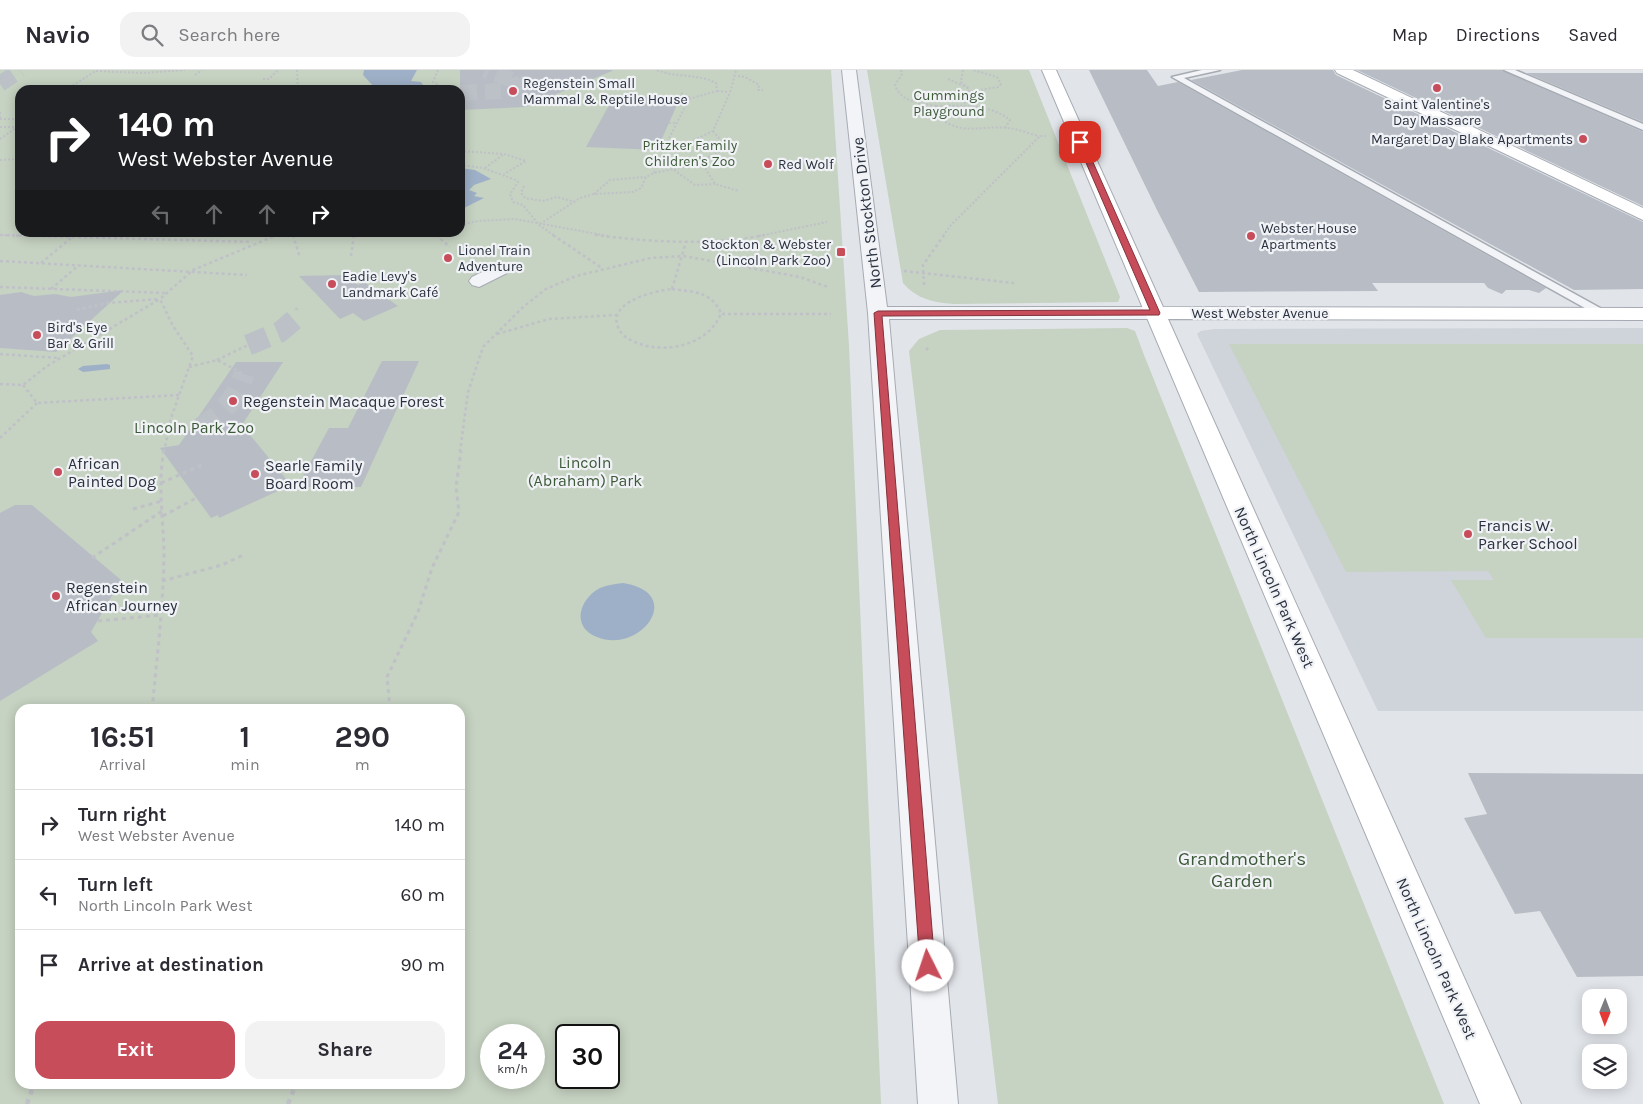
<!DOCTYPE html>
<html lang="en">
<head>
<meta charset="utf-8">
<style>
	body { margin:0; font-family:Karla,sans-serif; background:#f2f2f3; color:#2b2b33; height:100vh; display:flex; flex-direction:column; font-size:19px; white-space:nowrap }
	* { box-sizing:border-box; margin:0 }
	p { font-size:16px; color:#7c7c81 }
	.icon { flex:none; width:28px; height:28px; fill:none; stroke:currentColor; stroke-width:2; stroke-linecap:round; stroke-linejoin:round }
	.map { position:relative; flex:1; overflow:hidden }
	.side { position:absolute; left:15px; top:634px; width:450px; height:385px; display:flex; flex-direction:column; background:#fff; border-radius:15px; box-shadow:0 2px 12px #0003 }
	.side>* { flex:none }
	.guide { position:absolute; left:15px; top:15px; width:450px; height:152px; border-radius:15px; box-shadow:0 2px 12px #0003; background:#202124; color:#fff; overflow:hidden }
	.needle { width:32px; rotate:181deg }
	.tools { position:absolute; left:1582px; top:919px; display:grid; gap:10px }
	.tools a { display:grid; place-items:center; width:45px; height:45px; border-radius:10px; background:#fff; box-shadow:0 2px 12px #0003; font-size:25px }
	.speed { position:absolute; left:480px; top:954px; display:flex; gap:10px; font-size:25px; font-weight:700; text-align:center }
	.speed>* { display:grid; place-content:center; width:65px; height:65px; border-radius:50%; background:#fff; box-shadow:0 2px 12px #0003; line-height:1 }
	.speed small { font-size:12px; font-weight:400 }
	.speed .limit { border:2px solid #111; border-radius:8px; background:#fff; color:#111 }
	.pin { position:absolute; display:grid; place-items:center; width:42px; height:42px; color:#fff; margin:-21px; border-radius:10px; box-shadow:0 2px 8px #0006 }
	.me { position:absolute; width:55px; margin:-28px; rotate:356deg; stroke-linejoin:round; filter:drop-shadow(0 0 4px #0008) }
	.turn { display:flex; align-items:center; gap:18px; height:105px; padding:0 20px; font-size:22px }
	.turn .icon { width:65px; height:65px; stroke-width:2.5 }
	.turn b { display:block; font-size:35px; line-height:42px }
	.lanes { display:flex; align-items:center; height:48px; padding:0 20px; background:#0003; justify-content:center; gap:25px; direction:ltr }
	.lanes .off { opacity:.35 }
	.eta { display:flex; justify-content:space-evenly; align-items:center; height:85px; text-align:center }
	.eta b { font-size:30px; font-weight:700; line-height:35px }
	.action { display:flex; gap:10px; margin-top:auto; padding:10px 20px }
	.action a { flex:1; height:58px; border-radius:15px; background:#c74d5b; color:#fff; font-size:20px; font-weight:700; line-height:58px; text-align:center }
	.action a+a { background:#f2f2f3; color:#2b2b33 }
	ul { padding:0; list-style:none }
	li { display:flex; align-items:center; gap:15px; height:70px; padding:0 20px; border-top:1px solid #e1e1e2 }
	li div { flex:1 }
	li b { display:block; font-size:19px }
	li em { font-style:normal }
	header { display:flex; align-items:center; gap:30px; box-sizing:border-box; height:70px; padding:0 25px; background:#fff; border-bottom:1px solid #e1e1e2 }
	header strong { font-size:24px }
	nav { display:flex; gap:28px; margin-inline-start:auto; font-size:18px }
	.search { width:350px; height:45px; background:#f2f2f3; display:flex; align-items:center; gap:12px; box-sizing:border-box; padding:0 18px; border-radius:15px; color:#7c7c81; font-size:19px }
	.map>svg:first-child { display:block }
	.built { fill:#cfd3da }
	.green { fill:#c6d2c2; fill-rule:evenodd }
	.water { fill:#9eb0c7 }
	.lines { fill:none; stroke-linecap:round; stroke-linejoin:round }
	.stream { fill:#9eb0c7; fill-rule:evenodd }
	.building { fill:#b8bdc5 }
	.street-tunnel-far1 { stroke:#bcc0c7; stroke-width:16; stroke-dasharray:16 8; stroke-linecap:butt }
	.street-tunnel { stroke:#bcc0c7; stroke-width:21; stroke-dasharray:21 11; stroke-linecap:butt }
	.lane-casing { stroke:#a6abb3; stroke-width:3 }
	.street-casing { stroke:#a6abb3; stroke-width:2 }
	.secondary-casing { stroke:#a6abb3; stroke-width:2 }
	.path-far3 { stroke:#bfc1c7; stroke-width:2; stroke-dasharray:2 2; stroke-linecap:butt }
	.path-far2 { stroke:#bfc1c7; stroke-width:2.5; stroke-dasharray:3 3; stroke-linecap:butt }
	.path-far1 { stroke:#bfc1c7; stroke-width:3; stroke-dasharray:4 4; stroke-linecap:butt }
	.path { stroke:#bfc1c7; stroke-width:4.5; stroke-dasharray:5 5; stroke-linecap:butt }
	.lane { fill:#f3f4f7; fill-rule:evenodd }
	.street { fill:#f3f4f7; fill-rule:evenodd }
	.secondary { fill:#fff; fill-rule:evenodd }
	.route { fill:#c74d5b; stroke:#81323b }
	.poi-dot { fill:#c74d5b; stroke:#f0f2f6; stroke-width:2 }
	.labels { text-anchor:middle; stroke-width:4.5; stroke-linejoin:round; paint-order:stroke }
	.far-poi-label { font-size:14px; fill:#2a313f; stroke:#f0f2f6; text-anchor:start }
	.far-park-label { font-size:14px; fill:#3d5a38; stroke:#f0f2f6 }
	.far-street-label { font-size:14px; fill:#2a313f; stroke:#f0f2f6 }
	.street-label { font-size:16px; fill:#2a313f; stroke:#f0f2f6 }
	.poi-label { font-size:16px; fill:#2a313f; stroke:#f0f2f6; text-anchor:start }
	.park-label { font-size:16px; fill:#3d5a38; stroke:#f0f2f6 }
	.near-park-label { font-size:19px; fill:#3d5a38; stroke:#f0f2f6 }
</style>
</head>
<body>
<header>
<strong>Navio</strong>
<div class="search"><svg class="icon" aria-label="search" viewBox="0 0 24 24"><circle cx="10" cy="10" r="6"/><path d="M15 15l6 6"/></svg>Search here</div>
<nav><a>Map</a><a>Directions</a><a>Saved</a></nav>
</header>
<div class="map">
<svg width="1643" height="1034" viewBox="0 0 1643 1034">
	<rect width="100%" height="100%" fill="#e1e4e9"/>
	<polygon class="built" points="1643,258 1643,641 1378,641 1197,264 1201,261 1215,259"/>
	<g class="green">
		<path d="M0,0H831L849,276L881,1034H0ZM20,20H460V162H20ZM20,639H460V1014H20ZM491,965H534V1008H491ZM566,965H609V1008H566Z"/>
		<path d="M867,0H1029L1120,227L1118,232L953,234C932,232 917,229 903,213Z"/>
		<polygon points="1127,258 1135,261 1144,285 1444,1034 998,1034 909,281 919,269 940,260"/>
		<polygon points="1643,274 1643,568 1486,568 1451,510 1494,510 1488,501 1346,502 1229,274"/>
	</g>
	<g class="water">
		<polygon points="364,0 417,0 411,11 421,12 423,15 399,19 375,18 363,5"/>
		<polygon points="460,98 475,100 491,109 474,115 469,120 477,123 474,126 484,128 460,140"/>
		<path d="M623,513C687,523 640,585 597,567C571,557 579,529 600,518C608,515 615,514 623,513Z"/>
	</g>
	<g class="lines">
		<polygon class="stream" points="107,294 110,295 110,299 83,302 78,299 83,296"/>
	</g>
	<g class="building">
		<polygon points="460,0 612,0 612,1 525,37 460,40"/>
		<polygon points="1089,0 1147,0 1158,16 1178,12 1546,218 1539,223 1529,220 1506,220 1502,224 1488,218 1484,213 1372,213 1378,221 1199,222 1157,140"/>
		<polygon points="1242,0 1333,0 1336,5 1643,152 1643,219 1574,220 1191,10"/>
		<polygon points="1357,0 1502,0 1643,62 1643,136"/>
		<polygon points="1526,3 1643,3 1643,52"/>
		<polygon points="614,26 680,28 657,80 586,77"/>
		<polygon points="346,205 358,215 364,212 398,236 364,251 353,243 340,249 299,206"/>
		<polygon points="124,220 56,282 0,278 0,225 21,222 34,226 55,224 71,227"/>
		<polygon points="382,291 419,291 361,417 297,417 329,358 348,358"/>
		<polygon points="236,292 283,292 242,355 291,415 219,448 218,445 211,448 160,378 179,375"/>
		<polygon points="15,435 32,435 121,510 91,562 98,571 0,631 0,443"/>
		<polygon points="1468,703 1643,704 1643,906 1577,907 1540,841 1515,844 1464,748 1487,744"/>
	</g>
	<g class="lines">
		<g class="street-tunnel-far1">
			<polyline points="0,14 20,0"/>
			<polyline points="461,23 502,21 521,13 485,0"/>
			<polyline points="16,89 20,89"/>
		</g>
		<g class="street-tunnel">
			<polyline points="248,275 280,262 294,250"/>
			<path d="M200,358C221,346 237,328 244,304"/>
		</g>
		<defs>
			<g id="lane">
				<polygon points="1202,0 1220,0 1184,8 1611,244 1609,247 1601,247 1172,7"/>
				<polygon points="1504,0 1515,0 1643,54 1643,60"/>
			</g>
			<g id="street">
				<polygon points="842,0 856,0 887,237 1156,237 1163,239 1166,243 1163,247 1156,249 889,249 958,1034 918,1034 868,243"/>
				<polygon points="500,193 507,195 510,199 507,203 479,217 472,215 469,211 472,207"/>
			</g>
			<g id="secondary">
				<polygon points="1042,0 1056,0 1163,237 1643,238 1643,250 1168,249 1521,1034 1480,1034"/>
				<polygon points="1335,0 1353,0 1643,138 1643,150 1337,3"/>
			</g>
		</defs>
		<use href="#lane" class="lane-casing"/>
		<use href="#street" class="street-casing"/>
		<use href="#secondary" class="secondary-casing"/>
		<g class="path-far3">
			<polyline points="297,0 298,20"/>
			<polyline points="438,0 433,12 447,20"/>
			<path d="M657,0C676,8 697,3 716,13L717,21L689,29L665,76L690,72L713,61L731,20L736,0"/>
			<path d="M901,0L902,4L895,15C901,33 921,33 937,36"/>
			<polyline points="963,0 961,12 969,19 964,34"/>
			<polyline points="96,1 143,3 185,0"/>
			<polyline points="195,5 202,0"/>
			<polyline points="738,6 745,7 759,15 758,20 763,20"/>
			<polyline points="263,9 269,9 278,0"/>
			<polyline points="948,9 968,18"/>
			<polyline points="66,20 97,0"/>
			<polyline points="717,21 728,22"/>
			<polyline points="969,22 998,17 1001,14 997,7 973,0"/>
			<polyline points="681,23 691,28"/>
			<polyline points="0,42 0,48"/>
			<polyline points="0,49 20,49"/>
			<polyline points="669,53 677,53"/>
			<polyline points="0,57 17,57"/>
			<path d="M1005,58L1010,50C990,34 962,35 937,36L940,48C961,66 983,55 1008,58C1019,59 1029,64 1039,66"/>
			<polyline points="0,69 20,55"/>
			<polyline points="460,81 504,84 526,91 504,104"/>
			<polyline points="0,90 16,89"/>
			<polyline points="460,95 483,98 516,110 518,112 510,124 513,132 523,135 539,155 555,166"/>
			<polyline points="485,98 504,84"/>
			<polyline points="674,100 695,115 715,114"/>
			<polyline points="654,103 657,94 698,92 705,98 715,114 739,121"/>
			<polyline points="524,116 521,123 525,128 543,131 557,127 575,132"/>
			<polyline points="594,124 610,110 646,107"/>
			<polyline points="540,154 580,128 594,124 633,122 641,118 646,107 654,103 694,95 722,80 722,72 713,61"/>
			<polyline points="460,155 478,151 515,149 608,166"/>
			<polyline points="292,162 293,166"/>
			<polyline points="377,162 414,162"/>
			<polyline points="433,162 437,166"/>
			<polyline points="0,165 32,166"/>
			<polyline points="273,166 284,162"/>
			<polyline points="354,166 354,162"/>
			<polyline points="759,166 827,152"/>
			<polyline points="943,166 951,155 1040,66 1046,66"/>
		</g>
		<g class="path-far2">
			<polyline points="0,165 252,172"/>
			<polyline points="293,165 300,188"/>
			<polyline points="436,165 450,177"/>
			<polyline points="553,165 602,198"/>
			<path d="M595,165C651,172 710,176 765,165"/>
			<polyline points="351,186 354,165"/>
			<polyline points="0,191 247,205"/>
			<polyline points="41,193 71,168"/>
			<polyline points="904,201 1014,213"/>
			<polyline points="924,215 923,195 944,165"/>
			<polyline points="0,217 165,223"/>
			<polyline points="51,219 79,195"/>
			<path d="M672,219C693,222 711,221 721,243C708,279 652,288 623,265C598,235 651,221 672,219Z"/>
			<polyline points="672,219 686,172"/>
			<polyline points="77,240 107,233 159,229"/>
			<polyline points="296,240 297,238"/>
			<polyline points="722,244 831,244"/>
			<polyline points="497,264 549,249 617,245"/>
			<polyline points="926,280 930,276"/>
			<polyline points="0,284 59,288"/>
			<polyline points="217,290 248,275"/>
			<polyline points="189,297 217,290 244,304"/>
			<polyline points="0,314 23,315 47,296 160,229"/>
			<polyline points="23,315 37,333 179,325"/>
			<polyline points="0,368 37,333"/>
			<polyline points="164,382 171,348 193,286 173,256 160,229 193,200 277,165"/>
			<polyline points="460,382 468,322 483,277 523,237 546,219 576,206 651,188 684,186 800,207 828,217"/>
		</g>
		<g class="path-far1">
			<polyline points="161,413 204,394"/>
			<polyline points="133,439 162,431"/>
			<polyline points="163,446 196,428"/>
			<polyline points="92,488 162,441"/>
			<polyline points="162,511 222,495 243,485"/>
			<polyline points="98,551 160,545"/>
			<path d="M152,639C157,589 163,538 164,487C164,452 157,415 164,381"/>
			<polyline points="390,639 387,607 418,542 432,498 459,442 456,417 461,381"/>
		</g>
		<g class="path">
			<polyline points="27,1034 34,1014"/>
			<polyline points="288,1034 296,1014"/>
		</g>
		<use href="#lane" class="lane"/>
		<use href="#street" class="street"/>
		<use href="#secondary" class="secondary"/>
	</g>
	<polygon class="route" points="1080,70 1084,72 1160,243 1159,245 882,246 935,896 933,901 928,904 922,901 920,896 874,243 878,241 1150,240 1077,72"/>
	<g class="poi-dot">
		<circle cx="1437" cy="18" r="5"/>
		<circle cx="513" cy="21" r="5"/>
		<circle cx="1583" cy="69" r="5"/>
		<circle cx="768" cy="94" r="5"/>
		<circle cx="1251" cy="166" r="5"/>
		<rect x="836" y="177" width="10" height="10" rx="2.5"/>
		<circle cx="448" cy="188" r="5"/>
		<circle cx="332" cy="214" r="5"/>
		<circle cx="37" cy="265" r="5"/>
		<circle cx="233" cy="331" r="5"/>
		<circle cx="58" cy="402" r="5"/>
		<circle cx="255" cy="404" r="5"/>
		<circle cx="1468" cy="464" r="5"/>
		<circle cx="56" cy="526" r="5"/>
	</g>
	<g class="labels">
		<g class="far-poi-label">
			<text x="523" y="18">Regenstein Small<tspan x="523" dy="16">Mammal &amp; Reptile House</tspan></text>
			<text x="1437" y="39" text-anchor="middle">Saint Valentine's<tspan x="1437" dy="16">Day Massacre</tspan></text>
			<text x="1573" y="74" text-anchor="end">Margaret Day Blake Apartments</text>
			<text x="778" y="99">Red Wolf</text>
			<text x="1261" y="163">Webster House<tspan x="1261" dy="16">Apartments</tspan></text>
			<text x="831" y="179" text-anchor="end">Stockton &amp; Webster<tspan x="831" dy="16">(Lincoln Park Zoo)</tspan></text>
			<text x="458" y="185">Lionel Train<tspan x="458" dy="16">Adventure</tspan></text>
			<text x="342" y="211">Eadie Levy's<tspan x="342" dy="16">Landmark Café</tspan></text>
			<text x="47" y="262">Bird's Eye<tspan x="47" dy="16">Bar &amp; Grill</tspan></text>
		</g>
		<g class="far-park-label">
			<text x="949" y="30">Cummings<tspan x="949" dy="16">Playground</tspan></text>
			<text x="690" y="80">Pritzker Family<tspan x="690" dy="16">Children's Zoo</tspan></text>
		</g>
		<g class="far-street-label">
			<text x="1260" y="248">West Webster Avenue</text>
		</g>
		<g class="street-label">
			<text transform="translate(866 143) rotate(-97)" y="6">North Stockton Drive</text>
			<text transform="translate(1275 517) rotate(66)" y="6">North Lincoln Park West</text>
			<text transform="translate(1437 888) rotate(66)" y="6">North Lincoln Park West</text>
		</g>
		<g class="poi-label">
			<text x="243" y="337">Regenstein Macaque Forest</text>
			<text x="68" y="399">African<tspan x="68" dy="18">Painted Dog</tspan></text>
			<text x="265" y="401">Searle Family<tspan x="265" dy="18">Board Room</tspan></text>
			<text x="1478" y="461">Francis W.<tspan x="1478" dy="18">Parker School</tspan></text>
			<text x="66" y="523">Regenstein<tspan x="66" dy="18">African Journey</tspan></text>
		</g>
		<g class="park-label">
			<text x="194" y="363">Lincoln Park Zoo</text>
			<text x="585" y="398">Lincoln<tspan x="585" dy="18">(Abraham) Park</tspan></text>
		</g>
		<g class="near-park-label">
			<text x="1242" y="795">Grandmother's<tspan x="1242" dy="22">Garden</tspan></text>
		</g>
	</g>
</svg>
<div class="tools">
<a><svg class="needle" viewBox="-14 -14 28 28"><path d="M0-13l5 13h-10z" fill="#e53935"/><path d="M0 13l5-13h-10z" fill="#7c7c81"/></svg></a>
<a><svg class="icon" aria-label="layers" viewBox="0 0 24 24"><path d="M12 4l9 5-9 5-9-5zM3 14l9 5 9-5"/></svg></a>
</div>
<div class="speed"><div>24<small>km/h</small></div><div class="limit">30</div></div>
<div class="pin" style="left:1080px;top:72px;background:#d93025"><svg class="icon" aria-label="arrive" viewBox="0 0 24 24"><path d="M6 21V4h12l-3 4 3 4H6"/></svg></div>
<svg class="me" style="left:928px;top:896px" viewBox="-20 -20 40 40"><circle r="19" fill="#fff"/><path d="M0-13L10 11 0 6-10 11z" fill="#c74d5b"/></svg>
<div class="guide">
<div class="turn"><svg class="icon" aria-label="right" viewBox="0 0 24 24"><path d="M7 20v-9h11M14 6l5 5-5 5"/></svg><div><b>140 m</b>West Webster Avenue</div></div>
<div class="lanes"><svg class="icon off" aria-label="left" viewBox="0 0 24 24"><path d="M17 20v-9H6M10 6l-5 5 5 5"/></svg><svg class="icon off" aria-label="ahead" viewBox="0 0 24 24"><path d="M12 20V5M6 11l6-6 6 6"/></svg><svg class="icon off" aria-label="ahead" viewBox="0 0 24 24"><path d="M12 20V5M6 11l6-6 6 6"/></svg><svg class="icon" aria-label="right" viewBox="0 0 24 24"><path d="M7 20v-9h11M14 6l5 5-5 5"/></svg></div>
</div>
<section class="side">
<div class="eta">
<div><b>16:51</b><p>Arrival</p></div>
<div><b>1</b><p>min</p></div>
<div><b>290</b><p>m</p></div>
</div>
<ul>
<li><svg class="icon" aria-label="right" viewBox="0 0 24 24"><path d="M7 20v-9h11M14 6l5 5-5 5"/></svg><div><b>Turn right</b><p>West Webster Avenue</p></div><em>140 m</em></li>
<li><svg class="icon" aria-label="left" viewBox="0 0 24 24"><path d="M17 20v-9H6M10 6l-5 5 5 5"/></svg><div><b>Turn left</b><p>North Lincoln Park West</p></div><em>60 m</em></li>
<li><svg class="icon" aria-label="arrive" viewBox="0 0 24 24"><path d="M6 21V4h12l-3 4 3 4H6"/></svg><div><b>Arrive at destination</b></div><em>90 m</em></li>
</ul>
<div class="action"><a>Exit</a><a>Share</a></div>
</section>
</div>
</body>
</html>
